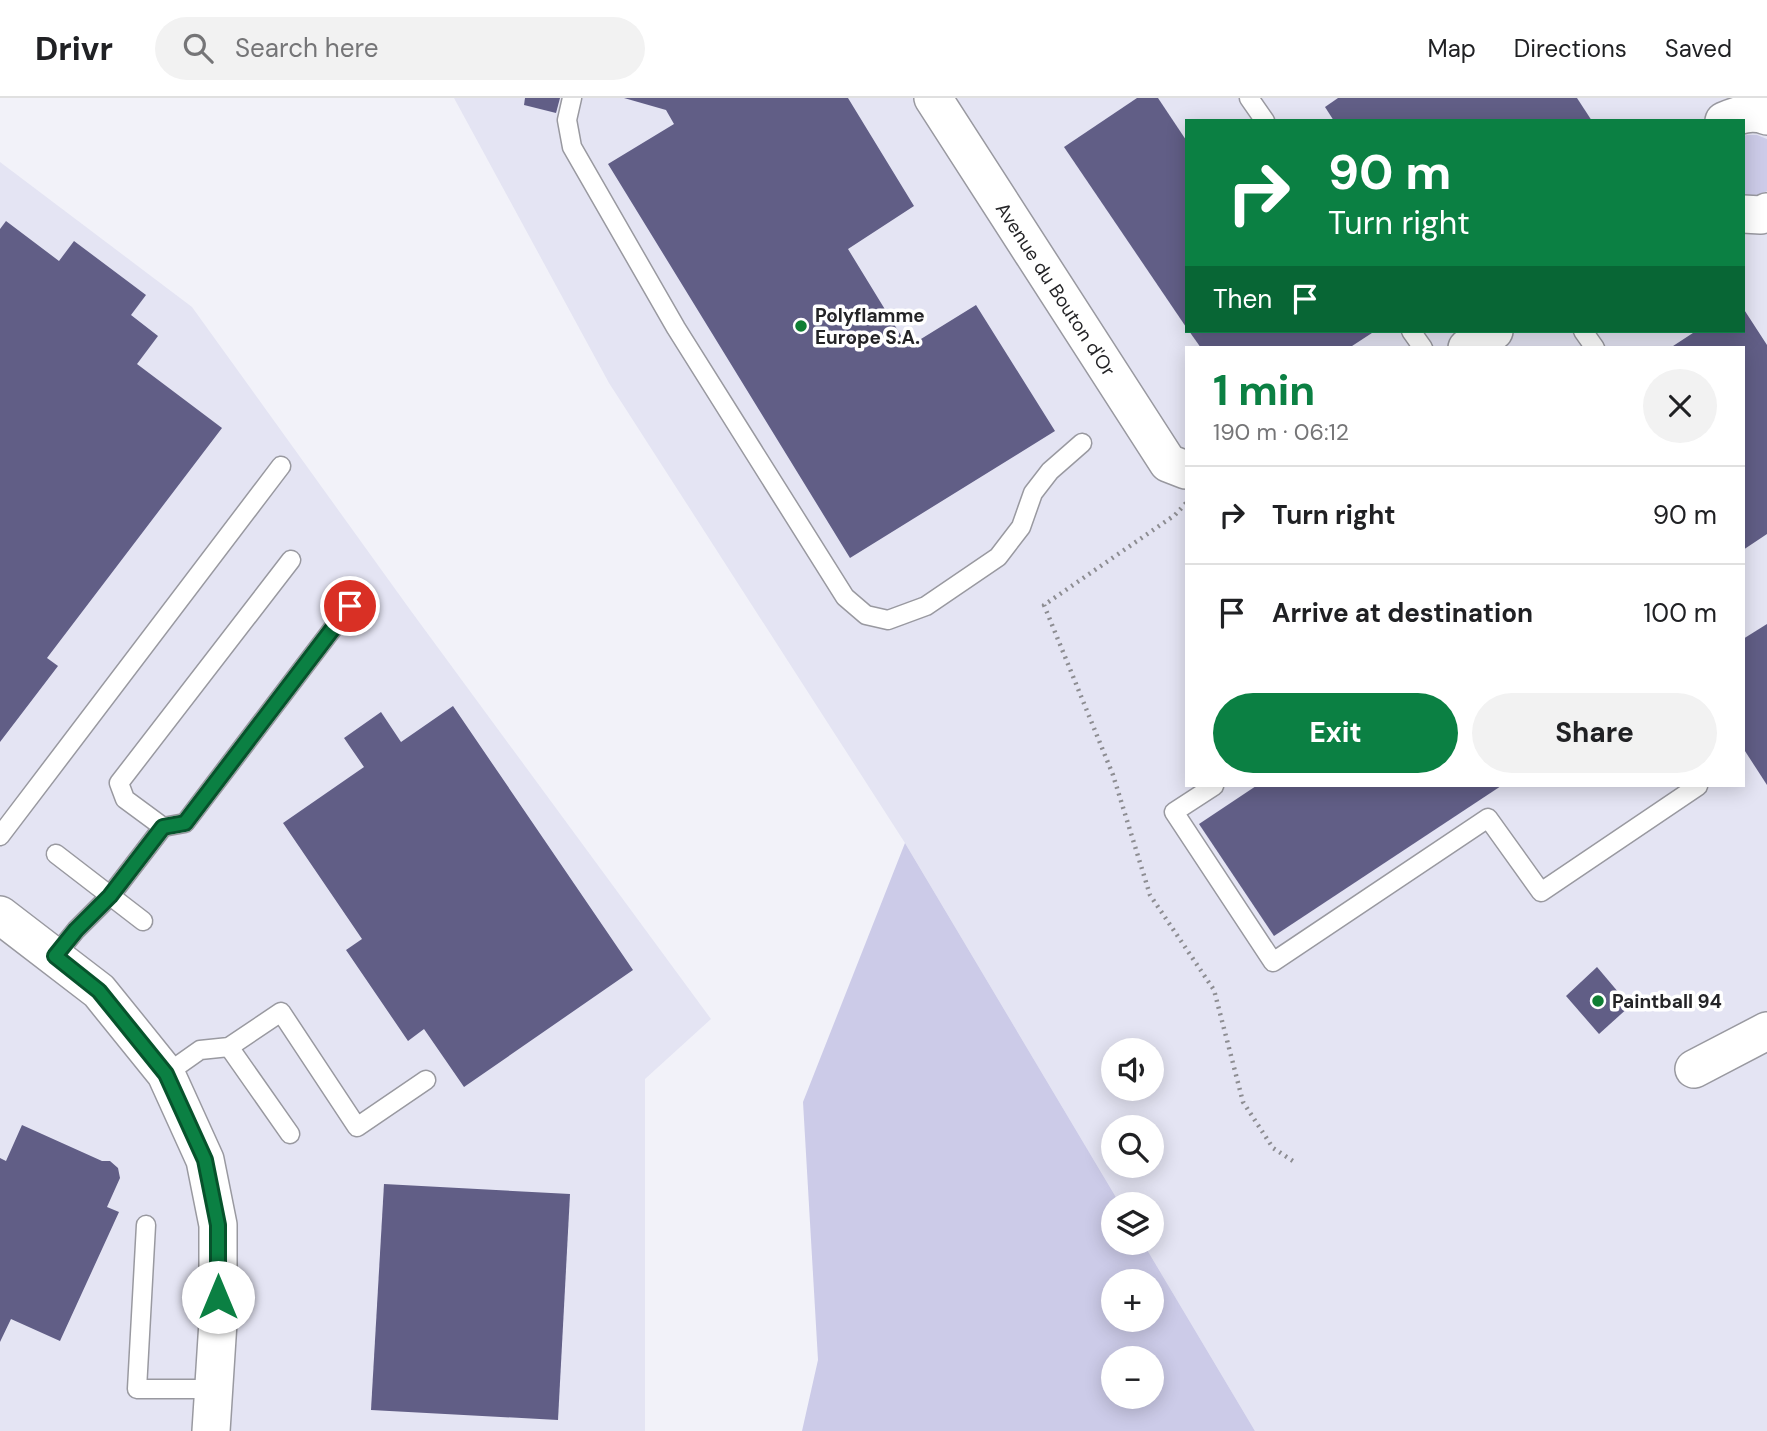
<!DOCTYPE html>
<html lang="en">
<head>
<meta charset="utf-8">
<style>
	body { margin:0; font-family:"DM Sans",sans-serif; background:#f2f2f2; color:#202124; height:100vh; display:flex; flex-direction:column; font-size:26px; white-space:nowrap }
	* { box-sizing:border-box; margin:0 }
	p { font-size:23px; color:#757577 }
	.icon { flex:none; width:38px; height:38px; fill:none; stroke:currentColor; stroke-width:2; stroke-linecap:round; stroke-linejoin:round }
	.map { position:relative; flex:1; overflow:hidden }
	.sheet { position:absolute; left:1185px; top:248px; width:560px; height:441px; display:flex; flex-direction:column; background:#fff; border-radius:0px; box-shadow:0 4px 18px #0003 }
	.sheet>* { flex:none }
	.top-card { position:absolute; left:1185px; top:21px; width:560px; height:214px; border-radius:0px; box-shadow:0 4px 18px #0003; background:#0b8043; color:#fff; overflow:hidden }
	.controls { position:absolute; left:1101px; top:940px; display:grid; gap:14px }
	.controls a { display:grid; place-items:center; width:63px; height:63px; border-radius:50%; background:#fff; box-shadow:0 4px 18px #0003; font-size:35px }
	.pin { position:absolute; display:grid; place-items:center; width:60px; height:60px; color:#fff; margin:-30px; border:4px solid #fff; border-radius:50%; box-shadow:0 2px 7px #0007 }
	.me { position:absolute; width:77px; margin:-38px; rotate:0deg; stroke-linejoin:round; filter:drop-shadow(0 0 5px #0008) }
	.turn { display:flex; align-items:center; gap:24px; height:147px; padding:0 28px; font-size:32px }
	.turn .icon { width:91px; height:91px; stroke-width:2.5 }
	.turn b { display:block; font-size:49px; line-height:60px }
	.then { display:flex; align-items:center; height:66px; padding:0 28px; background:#0003; gap:14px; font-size:26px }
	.round { display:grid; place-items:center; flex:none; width:74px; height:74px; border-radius:37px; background:#f2f2f2 }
	.overview { display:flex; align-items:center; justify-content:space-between; height:119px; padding:0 28px }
	h1 { font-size:42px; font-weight:700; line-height:52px; color:#0b8043 }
	.cta { display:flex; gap:14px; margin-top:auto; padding:14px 28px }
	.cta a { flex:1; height:80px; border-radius:42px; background:#0b8043; color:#fff; font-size:28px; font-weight:700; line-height:80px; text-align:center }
	.cta a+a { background:#f2f2f2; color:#202124 }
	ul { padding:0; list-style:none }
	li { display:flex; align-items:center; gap:21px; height:98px; padding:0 28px; border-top:2px solid #e0e0e0 }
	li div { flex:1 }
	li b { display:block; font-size:26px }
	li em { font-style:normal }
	header { display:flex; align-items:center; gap:42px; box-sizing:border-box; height:98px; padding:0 35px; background:#fff; border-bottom:2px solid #e0e0e0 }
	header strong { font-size:33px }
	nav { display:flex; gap:38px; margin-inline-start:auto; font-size:24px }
	.search { width:490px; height:63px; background:#f2f2f2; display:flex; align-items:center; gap:18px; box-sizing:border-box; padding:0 24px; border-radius:38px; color:#757577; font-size:26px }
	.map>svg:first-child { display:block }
	.built { fill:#e4e4f3; fill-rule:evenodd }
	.green { fill:#cccbe8; fill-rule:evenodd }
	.building { fill:#615e86 }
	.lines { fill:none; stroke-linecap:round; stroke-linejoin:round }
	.lane-casing { stroke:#9999a0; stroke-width:21 }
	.street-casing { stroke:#9999a0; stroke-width:40 }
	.path { stroke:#8d8d92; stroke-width:4.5; stroke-dasharray:2 5; stroke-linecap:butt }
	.lane { stroke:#fff; stroke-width:18 }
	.street { stroke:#fff; stroke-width:37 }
	.route-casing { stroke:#07532c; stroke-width:18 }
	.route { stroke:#0b8043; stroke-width:12 }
	.poi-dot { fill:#0f7e33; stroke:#fff; stroke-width:2.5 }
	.labels { text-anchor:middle; stroke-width:7; stroke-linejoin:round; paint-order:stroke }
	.street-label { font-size:19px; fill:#242427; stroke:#fff }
	.poi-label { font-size:19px; font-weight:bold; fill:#242427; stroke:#fff; text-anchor:start }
</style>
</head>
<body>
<header>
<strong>Drivr</strong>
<div class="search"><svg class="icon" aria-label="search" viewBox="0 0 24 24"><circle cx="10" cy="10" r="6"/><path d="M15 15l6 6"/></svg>Search here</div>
<nav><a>Map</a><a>Directions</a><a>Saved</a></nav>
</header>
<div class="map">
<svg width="1767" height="1333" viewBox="0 0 1767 1333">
	<rect width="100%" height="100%" fill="#f2f2f9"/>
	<g class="built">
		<path d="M454,0H1767V1333H1255L1143,1145L1152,1144V1106H1120L905,745L609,285ZM1186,23H1743V233H1186ZM1186,250H1743V688H1186ZM1113,952H1152V990H1113ZM1113,1029H1152V1068H1113Z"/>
		<polygon points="0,64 192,209 411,513 711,921 645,981 645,1333 0,1333"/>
	</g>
	<g class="green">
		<path d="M1747,37H1757L1767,41V93C1759,98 1752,98 1743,97V38Z"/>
		<path d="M905,745L1120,1106H1113V1144L1143,1145L1255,1333H802L818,1262L803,1004ZM1113,1183H1152V1222H1113ZM1113,1260H1152V1298H1113Z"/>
	</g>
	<g class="building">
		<polygon points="525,0 560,0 556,15 524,7"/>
		<polygon points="624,0 848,0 914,108 848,151 908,249 976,207 1055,333 850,460 608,66 674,26 666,12"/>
		<polygon points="1137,0 1158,0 1186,42 1186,229 1064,49"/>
		<polygon points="1338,0 1577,0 1592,23 1334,23 1325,9"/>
		<polygon points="6,123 59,163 74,143 146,197 131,217 158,238 137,266 222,330 47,560 58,568 0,644 0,131"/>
		<polygon points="1743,210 1767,247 1767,436 1743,452 1743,250 1670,250 1696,233 1743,233"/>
		<polygon points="1189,233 1375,233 1349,250 1201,250"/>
		<polygon points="1767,526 1767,687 1743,650 1743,541"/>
		<polygon points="453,608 633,872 464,989 424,931 408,943 346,852 362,841 283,725 364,669 344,640 381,614 401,644"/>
		<polygon points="1256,688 1501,688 1274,838 1199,726"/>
		<polygon points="1597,869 1630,908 1599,936 1566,898"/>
		<polygon points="22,1027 102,1063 110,1063 118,1070 120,1080 107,1109 119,1114 60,1243 11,1221 0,1244 0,1060 6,1063"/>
		<polygon points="384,1086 570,1096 558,1322 371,1312"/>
	</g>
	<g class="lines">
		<defs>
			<g id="lane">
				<polyline points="572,0 567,22 572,49 676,230 845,499 866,517 888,522 926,508 998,459 1021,429 1033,395 1050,373 1082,345"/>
				<polyline points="1249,0 1265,23"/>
				<polyline points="1411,233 1423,250"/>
				<polyline points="1583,233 1595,250"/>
				<polyline points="1214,688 1174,714 1273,864 1488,720 1541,794 1698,688"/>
				<polyline points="163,729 125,701 119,685 291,462"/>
				<polyline points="0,738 281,368"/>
				<polyline points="56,756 143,823"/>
				<polyline points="55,858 76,832 110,798 163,729 185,725 350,508"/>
				<polyline points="229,949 290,1036"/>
				<polyline points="166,976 200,952 229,949 281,914 357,1029 426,982"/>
				<polyline points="146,1127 137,1291 214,1291"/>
			</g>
			<g id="street">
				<polyline points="933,0 1168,365 1186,372"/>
				<path d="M1724,23C1738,17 1752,12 1767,18"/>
				<polyline points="1743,116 1761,117 1767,114"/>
				<polyline points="1467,250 1494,233"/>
				<polyline points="0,817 99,893 166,976 205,1062 218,1127 218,1224 211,1333"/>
				<polyline points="1694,971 1767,933"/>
			</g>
		</defs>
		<use href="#lane" class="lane-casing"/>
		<use href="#street" class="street-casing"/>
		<polyline class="path" points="1186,405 1175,417 1044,507 1113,677 1150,797 1214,892 1243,1004 1273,1050 1293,1063"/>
		<use href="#lane" class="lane"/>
		<use href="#street" class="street"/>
	</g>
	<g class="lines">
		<defs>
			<polyline id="route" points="218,1199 218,1127 205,1062 166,976 99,893 55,858 76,832 110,798 163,729 185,725 350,508"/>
		</defs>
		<use href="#route" class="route-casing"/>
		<use href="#route" class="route"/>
	</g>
	<g class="poi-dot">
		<circle cx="801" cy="228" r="7"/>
		<circle cx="1598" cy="903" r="7"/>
	</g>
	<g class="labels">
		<g class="street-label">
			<text transform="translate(1056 191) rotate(57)" y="7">Avenue du Bouton d'Or</text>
		</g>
		<g class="poi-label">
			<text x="815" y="224">Polyflamme<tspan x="815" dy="22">Europe S.A.</tspan></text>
			<text x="1612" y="910">Paintball 94</text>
		</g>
	</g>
</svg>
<div class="controls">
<a><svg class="icon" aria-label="sound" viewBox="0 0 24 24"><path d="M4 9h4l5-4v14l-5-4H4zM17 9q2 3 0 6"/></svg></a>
<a><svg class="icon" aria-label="search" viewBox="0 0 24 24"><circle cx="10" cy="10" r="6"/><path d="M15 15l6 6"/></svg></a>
<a><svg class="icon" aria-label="layers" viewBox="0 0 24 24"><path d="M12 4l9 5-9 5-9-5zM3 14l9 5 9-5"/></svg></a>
<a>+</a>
<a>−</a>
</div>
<div class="pin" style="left:350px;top:508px;background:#d93025"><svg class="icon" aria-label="arrive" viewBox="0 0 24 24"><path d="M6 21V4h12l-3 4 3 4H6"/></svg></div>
<svg class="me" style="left:218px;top:1199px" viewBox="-20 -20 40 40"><circle r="19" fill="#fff"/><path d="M0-13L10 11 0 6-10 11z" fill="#0b8043"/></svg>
<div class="top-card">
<div class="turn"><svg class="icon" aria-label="right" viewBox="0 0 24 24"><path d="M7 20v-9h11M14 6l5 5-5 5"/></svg><div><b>90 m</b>Turn right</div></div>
<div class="then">Then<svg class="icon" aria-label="arrive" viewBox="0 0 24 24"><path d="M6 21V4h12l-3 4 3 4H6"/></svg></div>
</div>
<section class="sheet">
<div class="overview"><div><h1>1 min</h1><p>190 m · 06:12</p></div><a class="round"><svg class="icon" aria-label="close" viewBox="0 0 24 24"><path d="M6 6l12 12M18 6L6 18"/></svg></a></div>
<ul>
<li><svg class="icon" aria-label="right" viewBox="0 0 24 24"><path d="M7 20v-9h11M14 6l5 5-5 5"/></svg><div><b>Turn right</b></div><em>90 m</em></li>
<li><svg class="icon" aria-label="arrive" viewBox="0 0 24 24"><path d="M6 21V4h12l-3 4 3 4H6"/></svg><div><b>Arrive at destination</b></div><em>100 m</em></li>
</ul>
<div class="cta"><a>Exit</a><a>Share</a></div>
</section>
</div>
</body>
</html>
